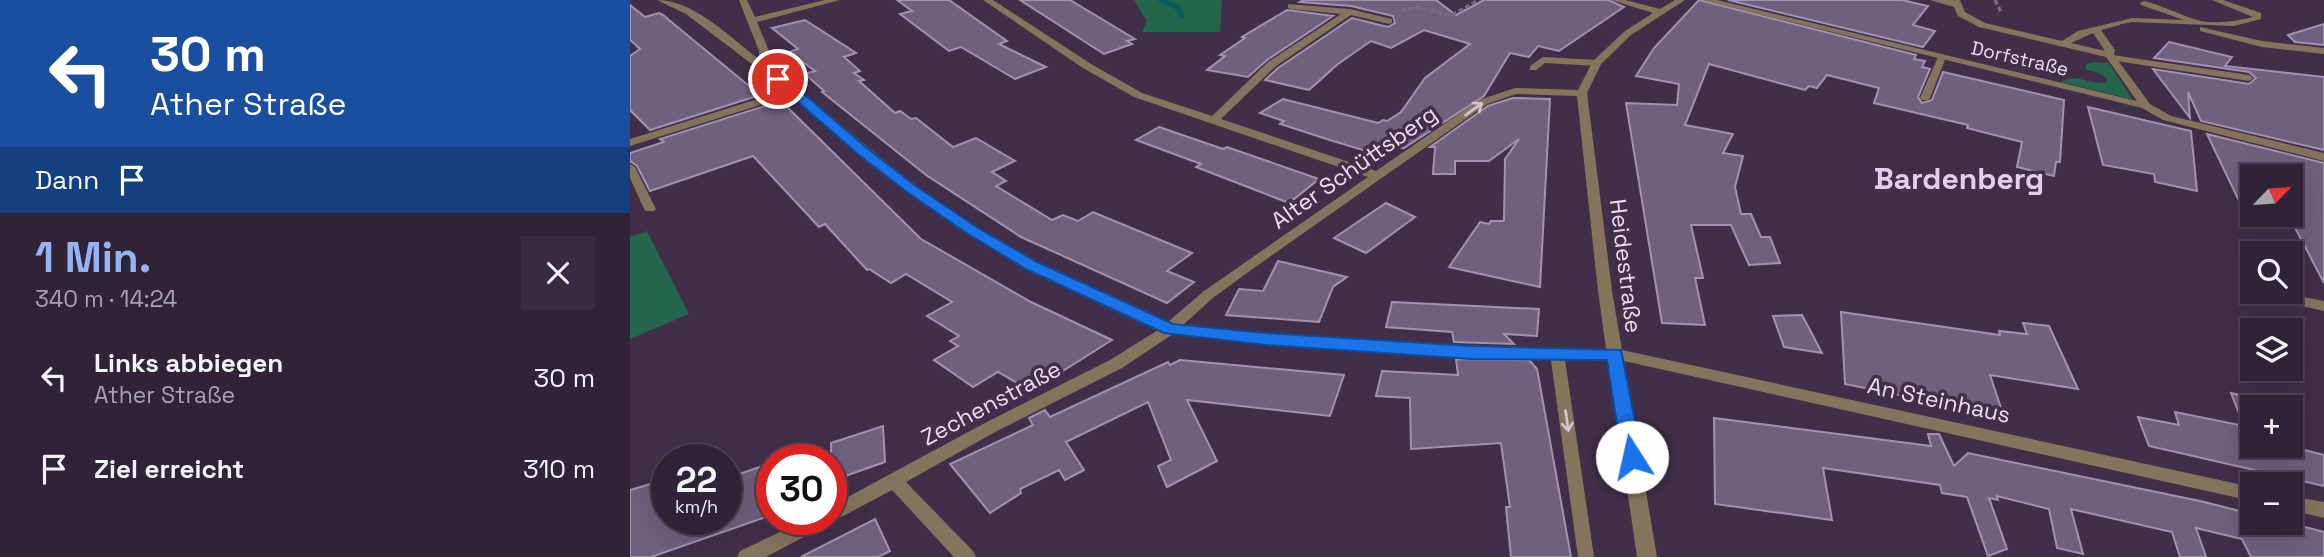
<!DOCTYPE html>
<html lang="de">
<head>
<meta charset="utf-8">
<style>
	body { margin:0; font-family:"Space Grotesk",sans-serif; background:#392b3f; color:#f1f3f6; height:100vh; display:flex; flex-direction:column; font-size:26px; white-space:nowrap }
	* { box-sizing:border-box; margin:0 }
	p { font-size:23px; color:#a8a4ad }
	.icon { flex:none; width:38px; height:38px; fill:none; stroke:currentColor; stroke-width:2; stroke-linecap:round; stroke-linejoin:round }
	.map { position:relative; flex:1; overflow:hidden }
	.panel { display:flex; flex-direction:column; background:#312337; width:630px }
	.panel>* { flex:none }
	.hud { background:#1a4fa0; color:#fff; overflow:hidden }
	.needle { width:46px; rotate:65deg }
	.fabs { position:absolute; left:1610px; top:164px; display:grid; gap:14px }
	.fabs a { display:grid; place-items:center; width:63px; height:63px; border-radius:0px; background:#312337; box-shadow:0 7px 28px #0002,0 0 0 2px #4c4052; font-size:35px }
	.speed { position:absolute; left:21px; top:444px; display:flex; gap:14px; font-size:35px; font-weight:700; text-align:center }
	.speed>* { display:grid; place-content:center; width:91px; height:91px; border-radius:50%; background:#312337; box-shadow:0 7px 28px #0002,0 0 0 2px #4c4052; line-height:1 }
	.speed small { font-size:18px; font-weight:400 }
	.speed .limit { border:10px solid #d22; background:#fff; color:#111 }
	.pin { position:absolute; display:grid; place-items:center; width:60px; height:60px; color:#fff; margin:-30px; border:4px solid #fff; border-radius:50%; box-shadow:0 2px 7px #0007 }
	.me { position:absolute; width:77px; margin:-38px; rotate:350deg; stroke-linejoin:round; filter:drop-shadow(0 0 5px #0008) }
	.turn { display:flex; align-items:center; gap:24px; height:147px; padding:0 35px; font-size:32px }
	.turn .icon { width:91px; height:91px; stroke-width:2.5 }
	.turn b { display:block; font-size:49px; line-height:60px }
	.then { display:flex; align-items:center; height:66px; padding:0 35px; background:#0003; gap:14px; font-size:26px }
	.round { display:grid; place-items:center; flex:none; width:74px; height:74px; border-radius:0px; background:#392b3f }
	.headline { display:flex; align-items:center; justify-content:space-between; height:119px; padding:0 35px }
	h1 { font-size:42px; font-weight:700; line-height:52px; color:#95b2f1 }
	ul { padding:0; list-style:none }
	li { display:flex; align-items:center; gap:21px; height:91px; padding:0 35px }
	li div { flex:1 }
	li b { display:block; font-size:26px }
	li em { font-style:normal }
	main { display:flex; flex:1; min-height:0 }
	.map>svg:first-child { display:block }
	.green { fill:#23664c }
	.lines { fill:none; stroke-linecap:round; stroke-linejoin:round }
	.stream { stroke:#055b5e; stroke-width:5 }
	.building { fill:#6f607d; stroke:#a292b2; stroke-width:2 }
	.path { stroke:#796a80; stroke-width:3.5; stroke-dasharray:5 2.5; stroke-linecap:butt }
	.lane { fill:#84745c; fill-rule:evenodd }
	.street { fill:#84745c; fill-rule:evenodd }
	.oneway { stroke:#d0c4ca }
	.route { fill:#1a73e8; stroke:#114b97; stroke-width:2 }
	.labels { text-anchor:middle; stroke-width:7; stroke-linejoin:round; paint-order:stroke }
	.far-street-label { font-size:19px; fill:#eadfef; stroke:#412f49 }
	.street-label { font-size:23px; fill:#eadfef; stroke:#412f49 }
	.district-label { font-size:30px; font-weight:bold; fill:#e4ceee; stroke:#412f49 }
</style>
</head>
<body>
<main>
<section class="panel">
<div class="hud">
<div class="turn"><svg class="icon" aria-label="left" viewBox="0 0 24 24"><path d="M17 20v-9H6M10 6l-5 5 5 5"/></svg><div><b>30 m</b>Ather Straße</div></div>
<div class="then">Dann<svg class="icon" aria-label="arrive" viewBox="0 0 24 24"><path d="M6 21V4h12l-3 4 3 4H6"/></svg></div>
</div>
<div class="headline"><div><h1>1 Min.</h1><p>340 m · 14:24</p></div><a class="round"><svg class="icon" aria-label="close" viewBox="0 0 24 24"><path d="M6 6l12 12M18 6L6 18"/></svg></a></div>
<ul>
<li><svg class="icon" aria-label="left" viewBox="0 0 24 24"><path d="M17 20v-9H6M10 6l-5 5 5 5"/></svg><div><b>Links abbiegen</b><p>Ather Straße</p></div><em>30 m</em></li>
<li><svg class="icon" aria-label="arrive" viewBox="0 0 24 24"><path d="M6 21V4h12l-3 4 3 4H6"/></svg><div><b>Ziel erreicht</b></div><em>310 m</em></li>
</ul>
</section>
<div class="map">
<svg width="1694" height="557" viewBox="0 0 1694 557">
	<rect width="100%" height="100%" fill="#412f49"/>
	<g class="green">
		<polygon points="504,0 592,0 590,32 512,32 517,21"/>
		<path d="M1463,62L1479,63L1502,99L1430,82C1449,72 1457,86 1476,82L1478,79L1469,73L1456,70V64Z"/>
		<polygon points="17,231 59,314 0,339 0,237"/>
	</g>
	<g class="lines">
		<polyline class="stream" points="531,0 547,7 552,16"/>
	</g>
	<g class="building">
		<polygon points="267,0 319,0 377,41 369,44 416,67 385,79 331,47 319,51 270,14 282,11"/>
		<polygon points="390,0 440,0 505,39 497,41 502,44 474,54"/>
		<polygon points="674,0 806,0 826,15 854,0 978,0 994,7 929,51 908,46 899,57 880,53 854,96 774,148 756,147 751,151 741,147 736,151 703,141 650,124 654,121 630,113 653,99 748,123 753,120 757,121 771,112 795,78 840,44 794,30 761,48 741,41 708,64 679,90 635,80 648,68 722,18 758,27 765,23 763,16 721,6 670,2"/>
		<polygon points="1069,0 1286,55 1284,59 1295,61 1292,67 1300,69 1288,97 1292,103 1302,100 1313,72 1434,100 1430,162 1426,162 1424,176 1387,167 1392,142 1337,128 1338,125 1244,103 1249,88 1197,75 1187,88 1179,86 1175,90 1079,64 1055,125 1103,134 1093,153 1113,156 1105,187 1111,214 1121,214 1131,237 1140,237 1150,263 1119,265 1101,225 1061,225 1073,278 1065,278 1075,325 1032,323 996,103 1047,105 1049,84 1006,76 1024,48"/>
		<polygon points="1098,0 1272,0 1298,6 1283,25 1305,31 1293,47"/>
		<polygon points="0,5 15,17 29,13 33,15 130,95 20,130 0,110 0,56 10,49 0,40"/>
		<polygon points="657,10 703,16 637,60 618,77 577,70 595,56 590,55 615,38 612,37"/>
		<polygon points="175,20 226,53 214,57 230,71 224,73 234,80 229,81 265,113 270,111 281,119 286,118 323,147 346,138 385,161 362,172 376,181 366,186 422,220 433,215 448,221 463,212 562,253 537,271 564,282 537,303 391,237 296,175 192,92 194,91 175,74 185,71 159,52 168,49 142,28"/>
		<polygon points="1694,24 1694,45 1665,42 1658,35"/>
		<polygon points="1539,42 1602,57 1595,66 1694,77 1694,150 1571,121 1558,92 1560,118 1523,69 1619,84 1626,78 1619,72 1524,58"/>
		<polygon points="883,98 920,99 910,287 819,267 850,222 859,224 861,221 874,221 875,159 889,139 859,161 825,161 825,174 803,174 805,147 800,147 858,106"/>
		<polygon points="141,104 144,107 154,104 291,239 401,302 482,340 401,391 368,372 343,387 304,360 328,346 320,341 329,336 297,316 322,302 276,274 261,283 239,269 237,270 195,224 189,227 123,156 20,191 7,166 0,161 0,153 34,142 30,139"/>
		<polygon points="1458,107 1561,131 1567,191 1525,182 1524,174 1473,165"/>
		<polygon points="529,127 593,149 597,147 689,179 659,203 566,167 571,164 506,140"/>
		<polygon points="1577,134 1694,163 1694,283 1661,220 1644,215 1661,215 1661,177 1622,177 1622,207 1611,205"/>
		<polygon points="756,203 785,217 736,253 704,238"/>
		<polygon points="648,261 717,277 703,287 689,322 596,315 609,289 633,291"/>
		<polygon points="762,302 909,309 907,336 874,334 884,344 824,342 822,332 756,327"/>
		<polygon points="1211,312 1370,335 1369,331 1397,334 1393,323 1419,326 1448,389 1360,375 1374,417 1215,384"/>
		<polygon points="1172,315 1192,353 1154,347 1143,316"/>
		<polygon points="826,359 899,360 907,369 941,557 881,557 876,507 880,507 871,443 781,449 780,398 746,396 752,371 828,375"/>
		<polygon points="550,360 714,375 700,416 557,400 587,461 537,487 528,466 541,460 518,402 436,442 454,470 435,480 429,470 390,489 391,493 360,513 320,464 403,425 399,418 415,410 420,417 538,362 540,365"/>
		<polygon points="1601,393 1632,400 1636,408 1622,408 1622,446 1659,446 1694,455 1694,486 1519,446 1508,417 1549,425 1545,412 1614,426"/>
		<polygon points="1084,418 1301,446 1298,434 1309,434 1324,466 1338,453 1570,501 1622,514 1622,523 1660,523 1694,532 1694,557 1621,557 1612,539 1566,528 1576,557 1550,557 1542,532 1441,509 1453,554 1427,548 1419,509 1367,496 1368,500 1359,498 1377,549 1358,556 1337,497 1312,493 1310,485 1193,468 1202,520 1085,504"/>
		<polygon points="253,426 255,462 201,481 201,443"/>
		<polygon points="142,463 142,515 21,557 0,557 0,490 37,479 37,520 101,520 106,475"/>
		<polygon points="245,519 260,551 248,557 171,557"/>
	</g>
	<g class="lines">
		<g class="path">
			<polyline points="1365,0 1371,12"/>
			<polyline points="771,11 789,7 822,15 849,0"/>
		</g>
		<g class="lane">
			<path d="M1582,0H1593L1631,13V19L1604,26L1502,22L1487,25L1483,23L1502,18L1554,20L1511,5L1510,3L1514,1C1532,5 1550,15 1567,20C1582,25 1608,21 1623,17Z"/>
			<polygon points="1570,27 1632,41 1694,48 1694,54 1632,47 1570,31"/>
			<polygon points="1312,54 1316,57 1300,98 1298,100 1292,100 1290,98 1308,57"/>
			<polygon points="1482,55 1619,75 1623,78 1619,81 1479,60 1479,56"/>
			<polygon points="913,57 967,60 971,63 967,66 915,63 906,70 900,70 900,66"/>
			<polygon points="0,164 5,167 26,209 24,211 16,211 14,209 0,178"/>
			<polygon points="927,348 932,350 934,353 964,557 948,557 920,353 922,350"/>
		</g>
		<g class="street">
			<path d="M27,0C65,0 100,38 129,59V51L109,0H117L125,17L195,0H210L127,22L139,51L138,66C209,120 272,181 348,228C408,266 474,293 538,322L574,291L738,177L504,97L453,68L353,0H363L461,64L512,93L582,116L638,62L711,14L661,9L658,8V4L720,9L762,19V23L759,24L721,15L646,66L591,119L746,171L849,100L885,88L948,90L963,61L995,31L1023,13L981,0H995L1030,9L1045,0H1055L1001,35L971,64L957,93L982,291L992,350L1622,487V501L994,361L1027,557H1007L978,359L841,357L636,344L543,334L492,368L365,432L276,482L343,551L346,557H324L262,490L136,557H107L110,551L175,520H201V506L353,424L480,360L528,330C464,299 398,272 338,234C275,193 218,144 162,95L0,146V139L156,90L56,14ZM886,94L947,96L968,291L976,349C835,347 694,340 553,325L584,297L638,258L857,104Z"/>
			<path d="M1072,0H1087L1507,101L1476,57L1349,27L1328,16L1324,7L1300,0H1330L1335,12L1355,23L1432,41L1448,31L1490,21V25L1471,30L1485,50L1484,55L1520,104L1541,116L1694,153V161L1533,120L1512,108ZM1463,33L1475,51L1441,43Z"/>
			<polygon points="1663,295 1694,301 1694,311 1658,303 1656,300"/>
			<polygon points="1661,496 1694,502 1694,518 1661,510"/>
		</g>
	</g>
	<defs><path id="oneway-shaft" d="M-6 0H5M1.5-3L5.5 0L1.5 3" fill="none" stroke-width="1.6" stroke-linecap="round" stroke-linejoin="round" transform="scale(1.75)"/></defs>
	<g class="oneway">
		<use href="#oneway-shaft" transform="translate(844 109) rotate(-36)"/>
		<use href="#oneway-shaft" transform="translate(937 421) rotate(82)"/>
	</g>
	<polygon class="route" points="144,76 153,76 238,149 287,187 348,228 407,262 543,324 636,333 841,346 991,350 1012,457 1009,462 1002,464 995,462 992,457 977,360 841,359 636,345 534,333 396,269 338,234 277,192 229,155 144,81"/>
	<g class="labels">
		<g class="far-street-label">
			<text transform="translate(1390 58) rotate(13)" y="7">Dorfstraße</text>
		</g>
		<g class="street-label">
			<text transform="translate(724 167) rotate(-35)" y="8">Alter Schüttsberg</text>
			<text transform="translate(996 266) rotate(83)" y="8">Heidestraße</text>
			<text transform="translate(1309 400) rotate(12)" y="8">An Steinhaus</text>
			<text transform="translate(361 403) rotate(-28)" y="8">Zechenstraße</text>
		</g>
		<g class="district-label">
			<text x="1329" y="189">Bardenberg</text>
		</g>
	</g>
</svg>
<div class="fabs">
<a><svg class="needle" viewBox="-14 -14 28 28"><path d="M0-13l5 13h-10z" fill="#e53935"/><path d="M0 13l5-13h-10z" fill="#a8a4ad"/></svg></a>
<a><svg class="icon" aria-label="search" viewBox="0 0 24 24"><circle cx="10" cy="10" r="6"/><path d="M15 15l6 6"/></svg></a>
<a><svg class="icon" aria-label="layers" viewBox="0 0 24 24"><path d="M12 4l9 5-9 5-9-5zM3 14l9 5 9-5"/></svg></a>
<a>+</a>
<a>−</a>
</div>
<div class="speed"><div>22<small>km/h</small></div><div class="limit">30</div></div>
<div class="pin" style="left:148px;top:79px;background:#d93025"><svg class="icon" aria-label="arrive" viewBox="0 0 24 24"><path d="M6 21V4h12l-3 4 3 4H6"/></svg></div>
<svg class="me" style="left:1002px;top:457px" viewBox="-20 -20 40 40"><circle r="19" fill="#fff"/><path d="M0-13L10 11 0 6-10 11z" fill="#1a73e8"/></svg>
</div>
</main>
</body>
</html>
